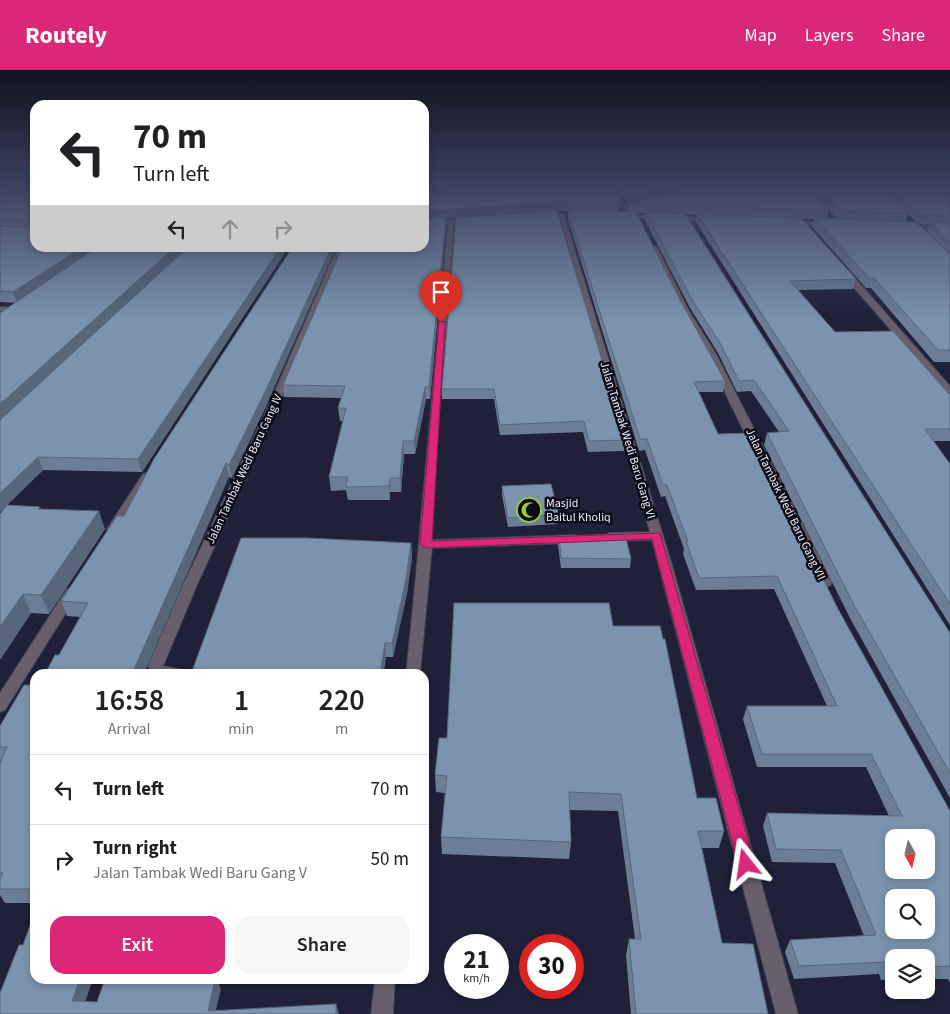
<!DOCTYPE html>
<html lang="en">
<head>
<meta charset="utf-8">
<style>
	body { margin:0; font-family:"Source Sans 3",sans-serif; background:#f6f6f6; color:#202124; height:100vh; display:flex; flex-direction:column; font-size:19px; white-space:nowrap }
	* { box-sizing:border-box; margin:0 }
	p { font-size:16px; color:#757577 }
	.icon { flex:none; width:28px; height:28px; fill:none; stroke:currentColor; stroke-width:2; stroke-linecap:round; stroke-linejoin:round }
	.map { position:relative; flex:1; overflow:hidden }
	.panel { position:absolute; left:30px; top:599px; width:399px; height:315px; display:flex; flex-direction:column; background:#fff; border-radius:15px; box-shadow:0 2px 8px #0003 }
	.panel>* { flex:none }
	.top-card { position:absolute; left:30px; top:30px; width:399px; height:152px; border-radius:15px; box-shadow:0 2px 8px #0003; background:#fff; color:#202124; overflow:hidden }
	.needle { width:32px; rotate:172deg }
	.tools { position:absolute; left:885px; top:759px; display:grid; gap:10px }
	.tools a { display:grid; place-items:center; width:50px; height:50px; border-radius:10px; background:#fff; box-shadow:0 2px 8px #0003; font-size:25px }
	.speed { position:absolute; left:444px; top:864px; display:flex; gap:10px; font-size:25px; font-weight:700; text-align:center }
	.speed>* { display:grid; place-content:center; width:65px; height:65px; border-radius:50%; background:#fff; box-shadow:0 2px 8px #0003; line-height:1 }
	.speed small { font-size:12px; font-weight:400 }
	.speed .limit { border:8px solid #d22; background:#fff; color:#111 }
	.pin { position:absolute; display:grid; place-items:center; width:42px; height:42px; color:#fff; margin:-51px -21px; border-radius:50% 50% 50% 0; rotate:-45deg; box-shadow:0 0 5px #0007 }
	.pin .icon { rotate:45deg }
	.me { position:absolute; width:55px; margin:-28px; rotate:345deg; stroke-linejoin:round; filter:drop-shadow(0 0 4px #0008) }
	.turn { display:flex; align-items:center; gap:18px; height:105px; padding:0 20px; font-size:22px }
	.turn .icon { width:65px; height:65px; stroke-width:2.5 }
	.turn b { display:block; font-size:35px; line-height:42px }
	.lanes { display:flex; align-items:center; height:48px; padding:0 20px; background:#0003; justify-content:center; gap:25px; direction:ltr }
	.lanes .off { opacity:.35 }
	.eta { display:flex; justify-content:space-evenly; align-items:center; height:85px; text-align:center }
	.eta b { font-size:30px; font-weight:600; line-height:35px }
	.cta { display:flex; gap:10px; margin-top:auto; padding:10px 20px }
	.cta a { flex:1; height:58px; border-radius:15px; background:#db2777; color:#fff; font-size:20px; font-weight:600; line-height:58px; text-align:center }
	.cta a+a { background:#f6f6f6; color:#202124 }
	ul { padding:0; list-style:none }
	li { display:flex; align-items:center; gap:15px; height:70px; padding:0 20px; border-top:1px solid #e0e0e0 }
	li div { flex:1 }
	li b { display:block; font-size:19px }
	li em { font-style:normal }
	header { display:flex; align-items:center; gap:30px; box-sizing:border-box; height:70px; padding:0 25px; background:#db2777; color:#fff }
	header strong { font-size:24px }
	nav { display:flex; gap:28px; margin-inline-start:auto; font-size:18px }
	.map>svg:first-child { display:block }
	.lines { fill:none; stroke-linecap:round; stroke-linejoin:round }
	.street-casing { stroke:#3d3d55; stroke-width:2 }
	.street { fill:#67606c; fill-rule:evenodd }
	.wall { fill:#6b7e95; fill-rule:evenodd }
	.shaded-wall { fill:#576779 }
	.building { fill:#7c93ad; stroke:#576779; fill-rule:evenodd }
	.route { fill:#db2777; stroke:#8e194d }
	.labels { text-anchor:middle; stroke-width:5; stroke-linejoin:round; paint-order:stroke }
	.street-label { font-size:12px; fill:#eceeff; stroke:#0b0b16 }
	.poi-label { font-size:12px; fill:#eceeff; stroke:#0b0b16; text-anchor:start }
</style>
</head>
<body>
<header>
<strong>Routely</strong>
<nav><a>Map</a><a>Layers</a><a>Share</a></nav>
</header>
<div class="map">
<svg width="950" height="944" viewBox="0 0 950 944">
	<rect width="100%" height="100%" fill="#202039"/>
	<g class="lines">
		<defs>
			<g id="street">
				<polygon points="437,118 443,118 442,133 437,132"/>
				<polygon points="609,118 615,118 627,139 623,139"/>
				<polygon points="559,144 564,145 672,495 798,944 776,944 652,470 609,471 603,467 609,463 650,462"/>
				<polygon points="623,144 713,148 716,150 713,152 621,147 621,145"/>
				<path d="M471,149L473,150V152L454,154L438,360L432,470L576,465L582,469L576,473L432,478L420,604H406C422,454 433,304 448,154L424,156V152Z"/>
				<polygon points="790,151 830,153 833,155 830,157 788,154 788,152"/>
				<polygon points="905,155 950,157 950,161 903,158 903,156"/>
				<polygon points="650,175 657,177 688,239 716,284 832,513 830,516 820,516 818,513 706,284 680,239 649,177"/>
				<polygon points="337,178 345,178 279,335 197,515 163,596 183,600 185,604 152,604 148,596 183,515 269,335"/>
				<polygon points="841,199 847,199 950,316 950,325 947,324 841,203"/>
				<polygon points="0,237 17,237 21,239 17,241 0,241"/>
				<polygon points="147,403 153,406 119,459 117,462 109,462 107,459 143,404"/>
				<polygon points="72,518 77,519 79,522 5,640 0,642 0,623 67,519"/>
				<polygon points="375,909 395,909 393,944 371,944"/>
			</g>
		</defs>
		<use href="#street" class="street-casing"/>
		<use href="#street" class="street"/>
	</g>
	<g class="wall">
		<polygon points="0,118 35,118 35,178 288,178 142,402 43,400 0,442 0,243 16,233 0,232"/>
		<path d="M511,118H613L620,138L617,141H627L628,134L617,118H950V292H934L871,218H866L812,157L814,149H801L856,209L853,219L798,220L835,262L950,325V371H933L950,394V555L696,152L697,145L686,144L950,563V728L851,550L764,375L767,363L779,362L751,321L737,322L718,283L690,238L645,150L646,143H636L680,230L725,311L723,322H699L718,364L838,539L950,741V913L948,909H926V888H894V909L881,910L879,904L794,909L785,882L790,870L864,866L835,793L772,792L763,756L767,743L889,746L866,697H757L743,649L747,636H827L774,519L696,520L683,484L684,479L665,426L661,427L645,380L639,381L568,149V141H557L626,370L624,381L588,382L583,362L500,365L494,329H442V319L456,148L446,149V156L430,329H426L415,384H404L401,422H390V430H348L346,420L331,421L329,407L343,351H340L338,338L341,328L284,327L283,315L436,125L512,119ZM817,128L837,149L827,148L829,141ZM908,144L916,152H906ZM918,154L929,155L927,162Z"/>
		<polygon points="267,334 232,408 229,407 59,585 80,547 67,546 61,531 124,446"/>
		<polygon points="502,416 559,445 558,454 508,457 502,425"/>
		<polygon points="40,437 41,439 105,459 49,544 31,543 0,590"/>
		<polygon points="559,466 631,489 630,498 561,498 558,475"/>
		<polygon points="411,473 412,487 407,523 393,587 386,587 191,604"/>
		<polygon points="613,556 697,728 724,761 719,778 702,778 722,873 768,944 631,944 626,885 629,869 635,869 618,741 569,740 571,772 569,789 442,784 441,767 445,723 436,722 435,705 447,668"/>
		<polygon points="35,615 35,833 5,833 0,825 0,694 1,691 0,691 0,656"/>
	</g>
	<g class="shaded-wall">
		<polygon points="659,118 697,118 628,133 628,134 629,125"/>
		<polygon points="621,129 620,138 616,142 617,133"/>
		<polygon points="561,132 561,141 446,149 446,156 430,329 424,141"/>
		<polygon points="81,178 99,178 17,233 13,222"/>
		<polygon points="174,178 188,178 0,350 0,334"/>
		<polygon points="280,178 288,178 142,402 138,389"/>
		<polygon points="331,178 336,178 267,334 232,408 229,395"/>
		<polygon points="425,317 426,329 415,384 414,371"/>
		<polygon points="403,371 404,384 401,422 400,408"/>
		<polygon points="38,387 43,400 0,442 0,423"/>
		<polygon points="226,393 229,407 144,604 132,604"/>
		<polygon points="390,408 390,430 389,416"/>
		<polygon points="99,441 105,459 49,544 41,525"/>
		<polygon points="411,473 412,487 407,523 393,587 392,573"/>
		<polygon points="23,524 31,543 0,590 0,557"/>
		<polygon points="385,573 386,587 384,604 380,604"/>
		<polygon points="80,909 93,909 81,944 72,931"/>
		<polygon points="215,909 217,909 221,919 215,944 208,941"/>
		<polygon points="336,934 339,944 336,944"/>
	</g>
	<g class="building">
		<polygon points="34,118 35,118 35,178 81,178 13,222 0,221 0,156 32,158 34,156 33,151 0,149 0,120 32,122"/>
		<polygon points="424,118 436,118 436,125 444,124 444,118 506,118 506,120 513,119 512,118 613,118 621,129 617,133 561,132 424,141"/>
		<polygon points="624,118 659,118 629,125"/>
		<polygon points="690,118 807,118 829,141 628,133"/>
		<polygon points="818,118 883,118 908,144 841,141"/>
		<polygon points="894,118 950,118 950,146 921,145"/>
		<polygon points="557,141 626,370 589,371 584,351 500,355 494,319 442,319 456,148"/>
		<path d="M568,141L636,142L680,230L725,311L694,312L718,364L751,363L838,539L950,741V896L926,897V888H894V897H888L886,892L799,896L790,870L876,865L841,780L776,779L767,743L902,746L871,684H762L747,636H837L777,506L699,508L686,471H688L667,415H663L647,369H640ZM894,768H926V800H894ZM894,828H926V860H894Z"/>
		<polygon points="646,142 685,144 950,563 950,703 855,537 767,363 789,361 754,310 739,311 720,273 691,228"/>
		<polygon points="697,144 801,148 856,209 790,211 835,262 893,261 950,325 950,359 925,359 950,394 950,534"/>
		<polygon points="446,147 429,317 425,317 414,371 403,371 400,408 390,408 389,416 346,417 348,407 329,407 346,338 338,338 345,316 283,315 342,178 424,178 424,148"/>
		<polygon points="815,148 916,152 950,184 950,280 938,280 874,208 869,208"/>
		<polygon points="930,152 950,153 950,173"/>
		<polygon points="96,178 174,178 0,334 0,243"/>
		<polygon points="187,178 280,178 138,389 38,387 0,423 0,350"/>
		<polygon points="292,178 331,178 265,322 229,395 226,393 132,604 45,604 55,585 59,585 88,533 61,531 117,446 124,446 154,389"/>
		<polygon points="551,414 559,445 508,448 502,416"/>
		<polygon points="7,435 40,437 38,439 99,441 41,525 23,524 0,557 0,444"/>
		<polygon points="625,464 631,489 561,488 559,466"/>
		<polygon points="241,468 308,468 411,473 406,509 392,573 385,573 380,604 191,604"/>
		<polygon points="454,533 609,533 613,556 660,556 663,569 665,569 697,728 716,728 724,761 698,761 722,873 753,874 768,944 636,944 629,869 641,869 621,724 569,722 571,772 441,767 447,706 435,705 439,668 447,668"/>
		<polygon points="24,615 35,615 35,819 0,819 0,810 3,803 0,803 0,694 7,677 0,677 0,656"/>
		<polygon points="35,841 35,909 80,909 72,931 97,932 105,909 215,909 208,941 336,934 336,944 0,944 0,923 19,875 23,875"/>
	</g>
	<linearGradient id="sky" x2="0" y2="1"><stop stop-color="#12121f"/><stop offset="0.47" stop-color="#3c425f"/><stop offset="1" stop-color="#3c425f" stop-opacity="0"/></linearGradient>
	<rect width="950" height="250" fill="url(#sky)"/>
	<polygon class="route" points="439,251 445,252 432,471 660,463 755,794 752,800 746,802 740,800 738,794 652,469 426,478 420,474"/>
	<defs>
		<symbol id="mosque-ring" viewBox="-11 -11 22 22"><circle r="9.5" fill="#0b0b16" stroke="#92cd3e" stroke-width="1.5"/><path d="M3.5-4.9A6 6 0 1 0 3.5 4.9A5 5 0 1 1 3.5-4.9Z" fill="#92cd3e"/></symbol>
	</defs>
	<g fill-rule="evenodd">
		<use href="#mosque-ring" x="515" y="426" width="28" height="28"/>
	</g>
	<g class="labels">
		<g class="street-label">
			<text transform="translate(628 370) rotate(73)" y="4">Jalan Tambak Wedi Baru Gang VI</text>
			<text transform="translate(244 399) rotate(-65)" y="4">Jalan Tambak Wedi Baru Gang IV</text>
			<text transform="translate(786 434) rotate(64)" y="4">Jalan Tambak Wedi Baru Gang VII</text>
		</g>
		<g class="poi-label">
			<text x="546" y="437">Masjid<tspan x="546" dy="14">Baitul Kholiq</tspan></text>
		</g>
	</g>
</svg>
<div class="tools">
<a><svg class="needle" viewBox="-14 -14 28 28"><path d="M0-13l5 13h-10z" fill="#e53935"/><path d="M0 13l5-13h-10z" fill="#757577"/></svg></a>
<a><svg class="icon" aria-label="search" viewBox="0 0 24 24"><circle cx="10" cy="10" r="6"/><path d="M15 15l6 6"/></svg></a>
<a><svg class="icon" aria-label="layers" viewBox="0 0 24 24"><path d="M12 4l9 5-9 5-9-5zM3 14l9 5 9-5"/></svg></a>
</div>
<div class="speed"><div>21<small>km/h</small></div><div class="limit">30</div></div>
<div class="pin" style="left:441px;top:252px;background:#d93025"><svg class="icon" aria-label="arrive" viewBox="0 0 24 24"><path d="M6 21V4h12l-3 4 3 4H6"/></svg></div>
<svg class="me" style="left:746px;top:794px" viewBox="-20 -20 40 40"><path d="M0-17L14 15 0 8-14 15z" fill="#db2777" stroke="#fff" stroke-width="4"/></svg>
<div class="top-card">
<div class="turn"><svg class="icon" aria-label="left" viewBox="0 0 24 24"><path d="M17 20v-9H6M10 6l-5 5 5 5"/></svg><div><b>70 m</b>Turn left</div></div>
<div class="lanes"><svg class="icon" aria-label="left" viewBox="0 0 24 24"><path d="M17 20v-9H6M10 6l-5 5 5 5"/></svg><svg class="icon off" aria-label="ahead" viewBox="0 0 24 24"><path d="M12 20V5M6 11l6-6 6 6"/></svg><svg class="icon off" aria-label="right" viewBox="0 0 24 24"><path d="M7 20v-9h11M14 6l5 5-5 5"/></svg></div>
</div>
<section class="panel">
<div class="eta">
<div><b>16:58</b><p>Arrival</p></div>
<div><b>1</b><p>min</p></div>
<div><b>220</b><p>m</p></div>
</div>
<ul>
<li><svg class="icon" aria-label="left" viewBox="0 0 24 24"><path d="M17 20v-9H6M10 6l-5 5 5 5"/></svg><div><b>Turn left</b></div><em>70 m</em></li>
<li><svg class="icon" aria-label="right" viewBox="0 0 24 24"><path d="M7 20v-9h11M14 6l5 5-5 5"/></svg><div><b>Turn right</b><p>Jalan Tambak Wedi Baru Gang V</p></div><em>50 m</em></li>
</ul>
<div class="cta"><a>Exit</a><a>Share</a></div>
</section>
</div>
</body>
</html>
